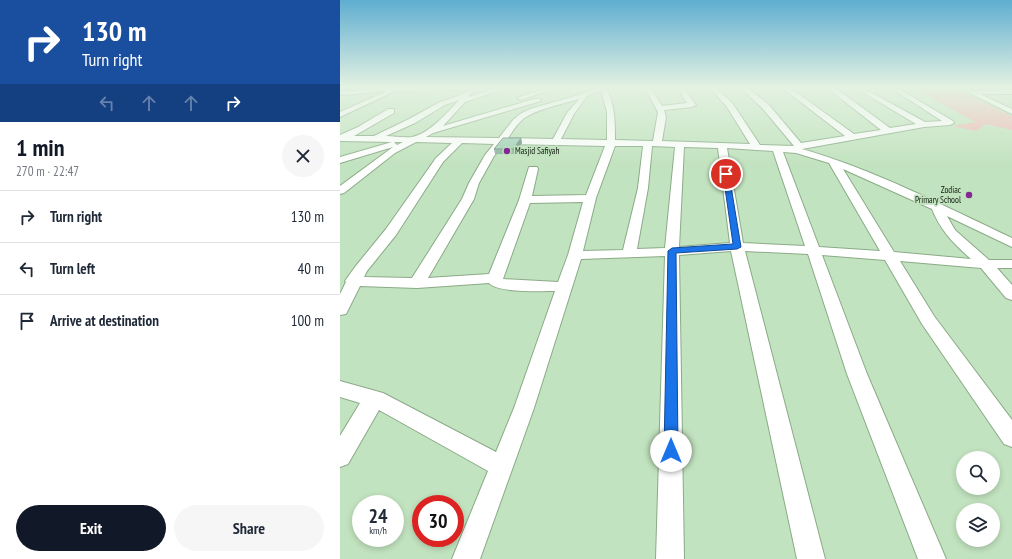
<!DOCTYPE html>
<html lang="en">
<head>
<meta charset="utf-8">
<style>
	body { margin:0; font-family:"PT Sans Narrow",sans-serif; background:#f6f6f7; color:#1f2937; height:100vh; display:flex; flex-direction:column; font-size:15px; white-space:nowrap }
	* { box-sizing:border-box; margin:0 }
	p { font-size:13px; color:#747a83 }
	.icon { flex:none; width:22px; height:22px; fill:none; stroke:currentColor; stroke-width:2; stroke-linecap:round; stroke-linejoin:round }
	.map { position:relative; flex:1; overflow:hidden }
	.drawer { display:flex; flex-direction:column; background:#fff; width:340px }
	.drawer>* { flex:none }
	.top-card { background:#1a4fa0; color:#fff; overflow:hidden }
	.tools { position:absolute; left:616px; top:451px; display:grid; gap:8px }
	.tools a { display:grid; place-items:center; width:44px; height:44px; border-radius:50%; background:#fff; box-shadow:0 2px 6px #0003; font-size:20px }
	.speed { position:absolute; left:12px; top:495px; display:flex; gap:8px; font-size:20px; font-weight:700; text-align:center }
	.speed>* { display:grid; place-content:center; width:52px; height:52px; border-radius:50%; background:#fff; box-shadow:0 2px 6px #0003; line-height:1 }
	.speed small { font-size:10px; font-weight:400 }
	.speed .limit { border:6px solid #d22; background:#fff; color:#111 }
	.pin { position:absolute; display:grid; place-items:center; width:34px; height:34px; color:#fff; margin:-17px; border:2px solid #fff; border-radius:50%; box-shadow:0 1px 4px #0007 }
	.me { position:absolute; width:44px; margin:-22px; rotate:0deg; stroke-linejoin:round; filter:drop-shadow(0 0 3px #0008) }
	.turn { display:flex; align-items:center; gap:14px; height:84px; padding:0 16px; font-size:18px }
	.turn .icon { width:52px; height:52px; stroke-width:2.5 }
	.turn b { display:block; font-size:28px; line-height:34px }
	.lanes { display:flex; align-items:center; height:38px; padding:0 16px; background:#0003; justify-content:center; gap:20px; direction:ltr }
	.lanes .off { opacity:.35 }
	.round { display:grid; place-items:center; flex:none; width:42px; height:42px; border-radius:21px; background:#f6f6f7 }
	.headline { display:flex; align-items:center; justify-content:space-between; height:68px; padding:0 16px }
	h1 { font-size:24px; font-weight:700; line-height:30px; color:#111827 }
	.action { display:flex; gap:8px; margin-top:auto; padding:8px 16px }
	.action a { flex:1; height:46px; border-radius:24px; background:#111827; color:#fff; font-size:16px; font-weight:700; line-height:46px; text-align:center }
	.action a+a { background:#f6f6f7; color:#1f2937 }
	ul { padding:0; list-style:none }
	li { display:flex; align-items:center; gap:12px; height:52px; padding:0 16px; border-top:1px solid #e0e1e3 }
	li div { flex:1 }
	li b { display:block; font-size:15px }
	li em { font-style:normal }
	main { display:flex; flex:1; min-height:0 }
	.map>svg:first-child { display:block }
	.green { fill:#efb9b6 }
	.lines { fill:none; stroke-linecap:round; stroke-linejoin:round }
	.minor-casing { stroke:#8baa88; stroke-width:2 }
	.minor { fill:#fff; fill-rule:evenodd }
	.wall { fill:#8bb49f }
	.shaded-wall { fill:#719282 }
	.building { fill:#a2d1b9; stroke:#719282 }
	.route { fill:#1a73e8; stroke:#114b97 }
	.poi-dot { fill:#852792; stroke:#c2e3bf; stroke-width:1.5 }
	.labels { text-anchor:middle; stroke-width:3.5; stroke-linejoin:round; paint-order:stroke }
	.far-poi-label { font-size:9px; fill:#111d10; stroke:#c2e3bf; text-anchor:start }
</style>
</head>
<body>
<main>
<section class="drawer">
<div class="top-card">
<div class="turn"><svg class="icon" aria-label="right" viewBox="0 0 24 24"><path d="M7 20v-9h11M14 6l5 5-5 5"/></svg><div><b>130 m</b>Turn right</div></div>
<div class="lanes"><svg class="icon off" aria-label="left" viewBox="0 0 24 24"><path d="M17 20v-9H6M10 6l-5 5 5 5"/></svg><svg class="icon off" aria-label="ahead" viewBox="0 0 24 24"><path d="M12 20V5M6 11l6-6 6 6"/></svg><svg class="icon off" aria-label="ahead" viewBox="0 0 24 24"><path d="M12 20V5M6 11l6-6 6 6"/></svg><svg class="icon" aria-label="right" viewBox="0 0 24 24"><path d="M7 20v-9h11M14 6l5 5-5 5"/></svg></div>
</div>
<div class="headline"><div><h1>1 min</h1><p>270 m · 22:47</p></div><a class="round"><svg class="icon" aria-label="close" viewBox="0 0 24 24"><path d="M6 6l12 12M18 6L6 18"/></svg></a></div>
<ul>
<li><svg class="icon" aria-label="right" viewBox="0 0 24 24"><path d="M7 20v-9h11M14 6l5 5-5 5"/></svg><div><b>Turn right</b></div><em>130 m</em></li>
<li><svg class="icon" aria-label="left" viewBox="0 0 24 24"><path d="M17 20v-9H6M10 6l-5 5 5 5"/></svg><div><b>Turn left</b></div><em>40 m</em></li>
<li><svg class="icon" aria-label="arrive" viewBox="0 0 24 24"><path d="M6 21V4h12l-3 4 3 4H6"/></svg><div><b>Arrive at destination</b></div><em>100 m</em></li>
</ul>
<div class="action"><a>Exit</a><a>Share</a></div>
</section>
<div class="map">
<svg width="672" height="559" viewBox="0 0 672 559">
	<rect width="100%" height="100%" fill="#c2e3bf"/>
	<polygon class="green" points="572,87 612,87 672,116 672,130 646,124 636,131 612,126 635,122"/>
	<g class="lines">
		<defs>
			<g id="minor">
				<path d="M31,87H138L128,97L159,87H170L125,102L103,126L194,99H200L201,101L93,133L86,137L159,138L173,120L180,114L190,109L242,94L256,87H266C275,105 275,121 275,140L313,141L318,112L304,87H310L322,106L347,103L337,87H343L356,105L352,107L324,110L326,117L322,141L410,144L387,107L369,87H376L393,104L420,145L454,146L423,109L400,87H407L429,105L461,143L505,136L441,87H449L514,134L541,130L486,87H494L550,128L576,124L519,90V88H523L585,122L602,121L554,90L559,89L613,121L614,123L610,125L584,127L462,149C535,170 604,206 672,238V247L607,216L615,230L649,260H672V268H657L672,285V300L666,298L641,268L560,261L594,316L672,420V447L664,444L582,324L545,260L482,255L527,374L606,559H578L507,374L468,254L405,251L485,559H457L391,251L339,255L344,559H316L325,256L241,259L194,408L140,559H112L148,471L39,410L8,464L0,467V436L20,403L0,397V381L43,393L156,452L174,408L215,291C202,291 157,293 149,283L77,288L20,286L6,314L0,315V294L6,282L5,281L15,267L46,229L96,158L112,143L76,142L55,153L4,193L0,194V186L53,147L0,163V157L52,142L0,141V135L18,127L48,109H54V113L14,136H34L69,119L100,102L121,95L127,90L55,91L0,117V112L47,91C31,91 16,95 0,95V91H16ZM261,90L267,112V140L221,139L234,114L247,96ZM239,99L227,113L213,139L168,138C173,131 178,122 186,117C201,108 222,104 239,99ZM119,100C108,112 89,134 72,137C64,138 54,136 46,136L75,123L105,105ZM54,142H63L57,145ZM122,143L154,144L145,155L129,183L122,199L72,278L24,277L27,271L56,235L103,162ZM164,144L265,146L246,195L192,196L198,169L197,167H189L179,200L149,274L88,278L134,199L139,183L154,156ZM275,146H303L298,188L283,250L243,251L256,198ZM312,146L335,147L325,248L297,249L308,188ZM344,147L378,148L390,243L339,247ZM387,148L433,151L465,246L403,243ZM443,152L456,153L489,163L540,251L479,247ZM503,169L592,209C600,230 614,244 631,259L554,252ZM243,202L228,255L218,282L163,279L190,203Z"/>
				<polygon points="209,87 219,87 183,99 181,100 177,98"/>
				<polygon points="617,87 626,87 633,91 672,90 672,94 640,94 672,109 672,114"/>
			</g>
		</defs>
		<use href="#minor" class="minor-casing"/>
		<use href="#minor" class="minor"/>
	</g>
	<polygon class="wall" points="181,138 182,143 174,154 155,154 154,149"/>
	<polygon class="shaded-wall" points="181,138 182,143 174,154 173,149"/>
	<polygon class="building" points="163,138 181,138 173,149 154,149"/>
	<linearGradient id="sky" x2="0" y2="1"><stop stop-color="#5faed1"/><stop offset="0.53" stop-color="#e4f2e2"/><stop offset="1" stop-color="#e4f2e2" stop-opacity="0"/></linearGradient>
	<rect width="672" height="165" fill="url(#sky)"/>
	<polygon class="route" points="386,172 389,174 401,247 397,249 336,253 338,451 336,455 331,457 326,455 324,451 328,251 332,248 393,244 383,174"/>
	<g class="poi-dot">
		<circle cx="167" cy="151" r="4"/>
		<circle cx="629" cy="195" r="4"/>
	</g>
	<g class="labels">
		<g class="far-poi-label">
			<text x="175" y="154">Masjid Safiyah</text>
			<text x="621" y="193" text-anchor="end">Zodiac<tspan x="621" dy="10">Primary School</tspan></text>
		</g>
	</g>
</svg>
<div class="tools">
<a><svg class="icon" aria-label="search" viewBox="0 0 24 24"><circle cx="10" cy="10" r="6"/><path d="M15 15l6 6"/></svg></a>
<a><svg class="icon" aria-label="layers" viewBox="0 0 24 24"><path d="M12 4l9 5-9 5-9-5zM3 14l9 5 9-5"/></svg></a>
</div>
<div class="speed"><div>24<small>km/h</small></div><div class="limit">30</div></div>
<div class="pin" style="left:386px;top:174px;background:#d93025"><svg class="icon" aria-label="arrive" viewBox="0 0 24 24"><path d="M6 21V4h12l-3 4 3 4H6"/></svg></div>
<svg class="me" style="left:331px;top:451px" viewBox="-20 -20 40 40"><circle r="19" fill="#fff"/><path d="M0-13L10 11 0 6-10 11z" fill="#1a73e8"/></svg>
</div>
</main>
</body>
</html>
